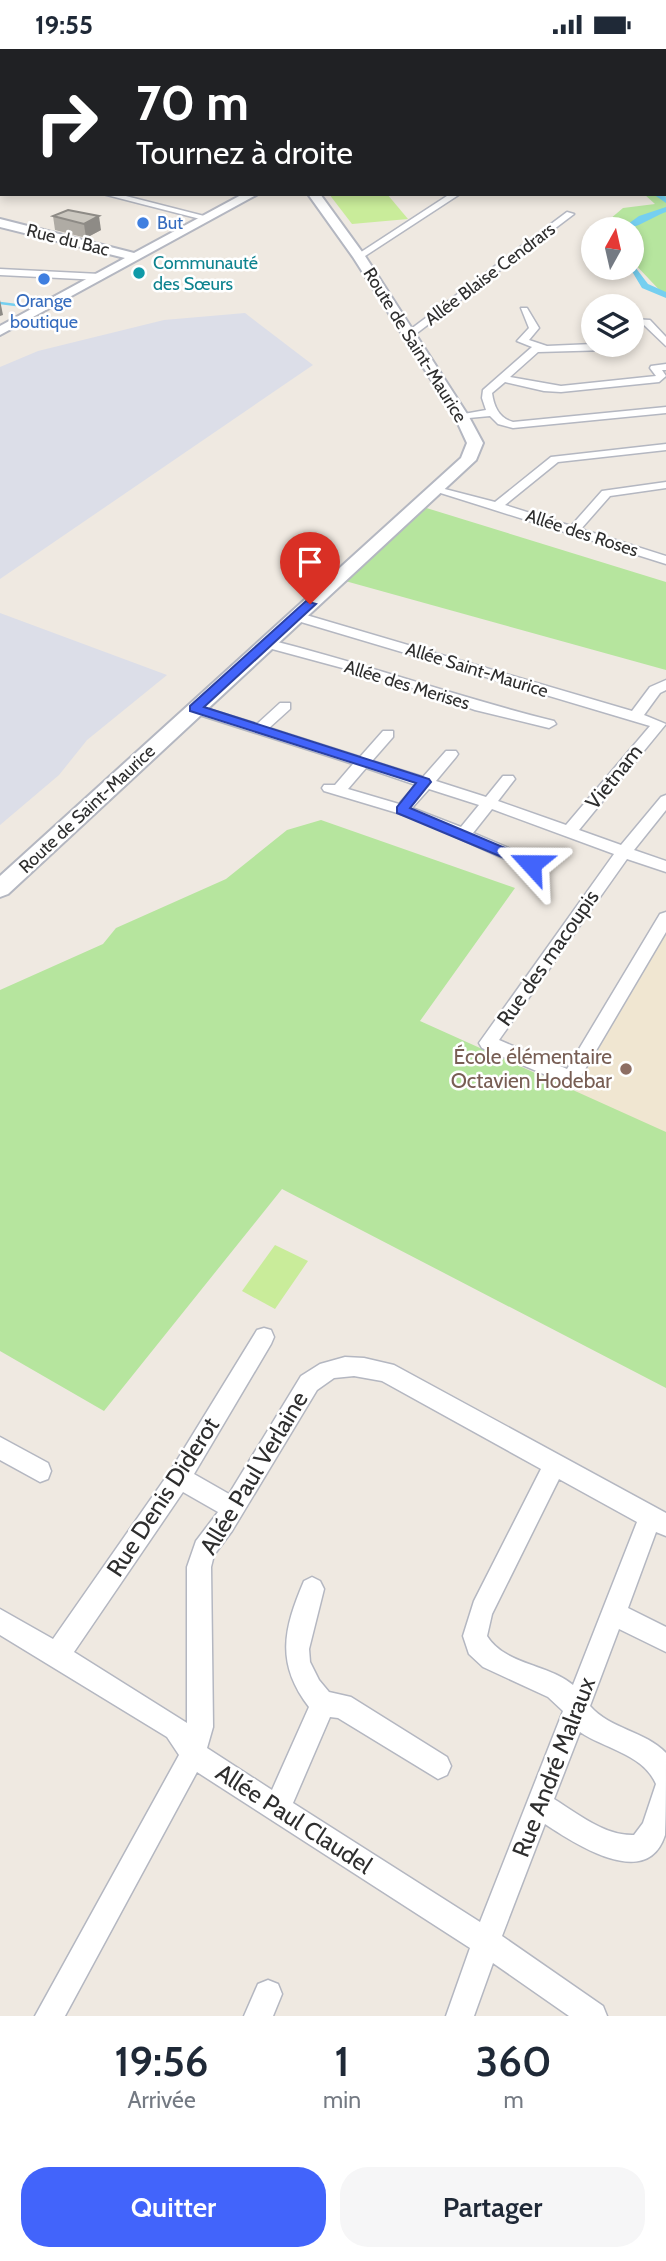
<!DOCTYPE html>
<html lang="fr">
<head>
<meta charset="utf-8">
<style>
	body { margin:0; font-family:Cabin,sans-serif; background:#f6f6f7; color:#1f2937; height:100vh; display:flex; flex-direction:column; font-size:26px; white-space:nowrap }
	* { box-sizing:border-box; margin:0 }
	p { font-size:23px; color:#747a83 }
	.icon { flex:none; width:38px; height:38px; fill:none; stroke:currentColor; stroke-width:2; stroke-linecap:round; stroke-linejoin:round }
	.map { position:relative; height:1967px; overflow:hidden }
	.panel { display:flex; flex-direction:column; background:#fff; flex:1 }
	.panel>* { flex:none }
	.banner { position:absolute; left:0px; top:0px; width:667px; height:147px; box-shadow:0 4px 10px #0003; background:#202124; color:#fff; overflow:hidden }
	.needle { width:46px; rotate:8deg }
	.controls { position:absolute; left:581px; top:168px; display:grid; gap:14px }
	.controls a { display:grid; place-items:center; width:63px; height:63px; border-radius:50%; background:#fff; box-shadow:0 4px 10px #0003; font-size:35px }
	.pin { position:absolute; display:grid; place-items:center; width:60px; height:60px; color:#fff; margin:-72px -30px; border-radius:50% 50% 50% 0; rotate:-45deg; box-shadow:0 0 7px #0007 }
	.pin .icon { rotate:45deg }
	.me { position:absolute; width:77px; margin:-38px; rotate:294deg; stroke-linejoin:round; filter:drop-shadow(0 0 5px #0008) }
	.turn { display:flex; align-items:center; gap:24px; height:147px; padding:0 21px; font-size:32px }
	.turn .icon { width:91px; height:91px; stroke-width:2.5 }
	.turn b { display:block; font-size:49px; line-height:60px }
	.eta { display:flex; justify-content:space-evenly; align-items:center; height:119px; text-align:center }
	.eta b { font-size:42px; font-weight:600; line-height:49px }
	.action { display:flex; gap:14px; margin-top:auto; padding:14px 21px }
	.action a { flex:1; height:80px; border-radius:28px; background:#4264fb; color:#fff; font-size:28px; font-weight:600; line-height:80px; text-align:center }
	.action a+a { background:#f6f6f7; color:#1f2937 }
	.status { display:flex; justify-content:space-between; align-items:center; height:49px; padding:0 35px; background:#fff; direction:ltr }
	.status svg { height:19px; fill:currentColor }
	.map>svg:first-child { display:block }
	.education { fill:#f0e6d1 }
	.airport { fill:#dcdee8 }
	.green { fill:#b6e59e }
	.pitch { fill:#c9ec9a }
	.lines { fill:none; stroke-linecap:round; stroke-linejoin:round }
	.stream { stroke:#75cff0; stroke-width:2.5 }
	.canal { fill:#75cff0; fill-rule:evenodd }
	.street-casing { stroke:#b4b7c1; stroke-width:3 }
	.secondary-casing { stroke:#b4b7c1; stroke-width:4 }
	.primary-casing { stroke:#c9c9c9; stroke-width:4 }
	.street { fill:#fff; fill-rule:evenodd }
	.secondary { fill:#fff; fill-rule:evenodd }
	.primary { fill:#f2d163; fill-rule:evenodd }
	.wall { fill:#afaba4 }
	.shaded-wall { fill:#8e8b86 }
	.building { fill:#cbc7bf; stroke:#8e8b86; stroke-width:2 }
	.route { fill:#4264fb; stroke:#2b41a3; stroke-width:2 }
	.shop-dot { fill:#3f7fe0; stroke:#fff; stroke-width:2.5 }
	.culture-dot { fill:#0f9aa8; stroke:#fff; stroke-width:2.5 }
	.education-dot { fill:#8d6e63; stroke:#fff; stroke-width:2.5 }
	.labels { text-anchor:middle; stroke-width:5; stroke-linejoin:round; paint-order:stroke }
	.far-shop-label { font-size:18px; fill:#366cbe; stroke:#fff; text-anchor:start }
	.far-street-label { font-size:18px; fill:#2e2e2e; stroke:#fff }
	.far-culture-label { font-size:18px; fill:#0d838f; stroke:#fff; text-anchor:start }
	.street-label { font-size:21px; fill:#2e2e2e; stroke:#fff }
	.education-label { font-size:21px; fill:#785e54; stroke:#fff; text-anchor:end }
	.near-street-label { font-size:24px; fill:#2e2e2e; stroke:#fff }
</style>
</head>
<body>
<div class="status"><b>19:55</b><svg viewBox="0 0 49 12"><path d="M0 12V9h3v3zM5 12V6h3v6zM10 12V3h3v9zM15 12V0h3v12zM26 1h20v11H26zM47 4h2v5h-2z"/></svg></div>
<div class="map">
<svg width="666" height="1967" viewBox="0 0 666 1967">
	<rect width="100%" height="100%" fill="#efe9e1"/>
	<polygon class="education" points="666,879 666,1084 576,1044 605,972"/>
	<g class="airport">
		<polygon points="245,264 313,316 0,530 0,318 38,302 164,271"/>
		<polygon points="0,564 167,626 87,691 59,726 0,776"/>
	</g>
	<g class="green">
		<polygon points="666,135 666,248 632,212 632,180 606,180 603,176 623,159 655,155 644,145 665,145"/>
		<polygon points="420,457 666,533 666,621 338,530"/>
		<polygon points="321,771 515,839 420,972 666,1083 666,1339 282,1140 104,1362 0,1302 0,941 103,895 116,879 226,830 287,781"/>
	</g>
	<g class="pitch">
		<polygon points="329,145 387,145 408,170 352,175"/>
		<polygon points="275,1196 308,1212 275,1260 242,1242"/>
	</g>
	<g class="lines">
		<polyline class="stream" points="0,254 32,258"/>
		<g class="canal">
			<polygon points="653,145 662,145 666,148 666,154"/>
			<path d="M666,158V163C652,168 635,181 621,180L639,167Z"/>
			<polygon points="632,214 648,235 666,243 666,249 642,239 630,219"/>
		</g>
		<defs>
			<g id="street">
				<polygon points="45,0 57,2 47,2"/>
				<polygon points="134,0 146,2 136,2"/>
				<polygon points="208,0 218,0 206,2"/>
				<polygon points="319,0 331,2 321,2"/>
				<polygon points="456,0 465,0 454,2"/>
				<rect x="665" y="105" width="1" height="4"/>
				<polygon points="0,130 2,130 0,135"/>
				<polygon points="103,145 118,145 212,169 208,172"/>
				<polygon points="450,145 460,145 362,209 355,207"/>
				<polygon points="567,163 574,165 413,287 407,287 407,283"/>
				<polygon points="0,220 100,225 105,228 100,231 0,226"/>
				<path d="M521,259H527L539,279L529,291L547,297L593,295L614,298L609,301L538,303L510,328L561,337L656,327L650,319L651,317L666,315V321H662L666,327L659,333L561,343L544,342L505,333L492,344C494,358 499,369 513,373L666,358V364L513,379L498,375L490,367L458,370V366L486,361L482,349L483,341L532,298L517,292L529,279Z"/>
				<polygon points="632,270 650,271 666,288 666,297 644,276 632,276"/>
				<polygon points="666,395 666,401 558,413 505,456 571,477 602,442 666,433 666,439 610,447 581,480 666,507 666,515 431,441 437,438 495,453 551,408"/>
				<path d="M296,563L632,662L650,638L666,631V641L660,644L644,666L666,675L579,781L621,796L661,748L666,746V761L634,801L666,812V823L627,810L499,991L567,1020L660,865L666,863V883L577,1034H565L482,999L479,994L614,805L492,760L473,784L537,811L539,815L531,820L525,819L414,769L324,742L322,739L324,736H335L353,715L190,663L188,660L195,656L257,675L280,654H290V660L269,679L360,708L383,682H393V688L372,712L423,728L446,702H456L458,705L456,708L436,732L486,748L503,727H513L515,730L498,752L566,776L650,677L291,570L290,567ZM366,719L416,736L399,755L348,740ZM429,740L479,756L461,778L412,759Z"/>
				<path d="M266,590C363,614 457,648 554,672L556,675L549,679L475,661L398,634L261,597V591Z"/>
				<path d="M264,1279L271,1281L274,1288L271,1295L194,1425L229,1445L301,1327L320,1315L345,1308L364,1309L394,1316L666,1464V1487L656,1483L628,1559L666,1578V1603L619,1580L590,1657C610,1680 645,1682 666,1704C666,1725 666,1768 665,1786C647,1843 574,1794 545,1775L502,1887L603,1957L607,1967H569L493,1914L474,1967H446L470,1899L197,1723L65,1967H35L179,1706L167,1688L0,1586V1560L53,1590L171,1421L257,1281ZM354,1327L382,1332L541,1420L474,1552L463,1587L469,1605L483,1618L548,1648L563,1662L480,1873L293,1754L330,1668L338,1669L438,1730L447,1726L451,1717L447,1708L351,1648L329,1643L319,1631L310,1613L309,1600L324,1540L320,1532L312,1528L304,1532C284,1579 275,1614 309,1658L272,1741L207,1699L213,1678L211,1518L214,1506L232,1482L317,1341L334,1329ZM559,1430L637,1473L573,1636C549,1615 505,1616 487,1587L492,1565ZM183,1443L218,1463L196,1492L187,1518V1674L74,1603ZM580,1683C605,1700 643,1705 656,1735L643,1774L634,1786C605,1787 578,1765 554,1750Z"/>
				<polygon points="0,1388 48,1414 51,1422 48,1430 40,1433 0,1411"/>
				<polygon points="268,1931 278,1935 282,1945 273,1967 244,1967 258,1935"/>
			</g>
			<g id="secondary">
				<polygon points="514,0 525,0 513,2"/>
				<rect x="0" y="60" width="2" height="6"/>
				<polygon points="243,145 258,145 0,286 0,277 125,209 0,178 0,170 134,204"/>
				<polygon points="308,145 320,145 365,207 469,368 483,394 476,411 8,845 0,848 0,827 461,409 467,394 455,368 353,208"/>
			</g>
			<g id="primary">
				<polygon points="157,0 173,0 156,2"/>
				<rect x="0" y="43" width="2" height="6"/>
			</g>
		</defs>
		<use href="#street" class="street-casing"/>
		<use href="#secondary" class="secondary-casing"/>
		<use href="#primary" class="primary-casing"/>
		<use href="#street" class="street"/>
		<use href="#secondary" class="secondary"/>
		<use href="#primary" class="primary"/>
	</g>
	<g class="wall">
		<polygon points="2,69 2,87 0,87 0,70"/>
		<polygon points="68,161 101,181 86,189 55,181 53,167"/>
	</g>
	<g class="shaded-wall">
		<polygon points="99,167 101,181 86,189 84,175"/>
		<polygon points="0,251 3,266 0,267"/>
	</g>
	<polygon class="building" points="68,161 99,167 84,175 53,167"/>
	<polygon class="route" points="306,552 316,555 204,658 429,730 431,733 410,759 536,812 536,818 526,818 397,764 397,758 416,734 190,662 190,657"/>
	<g class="shop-dot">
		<circle cx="143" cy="174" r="7"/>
		<circle cx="44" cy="230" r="7"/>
	</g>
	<circle class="culture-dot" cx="139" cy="224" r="7"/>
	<circle class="education-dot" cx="626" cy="1020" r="7"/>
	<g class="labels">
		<g class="far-shop-label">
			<text x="157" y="180">But</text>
			<text x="44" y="258" text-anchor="middle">Orange<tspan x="44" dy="21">boutique</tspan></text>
		</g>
		<g class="far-street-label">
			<text transform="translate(68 191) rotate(14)" y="6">Rue du Bac</text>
			<text transform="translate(490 225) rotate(-37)" y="6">Allée Blaise Cendrars</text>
			<text transform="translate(415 296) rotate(58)" y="6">Route de Saint-Maurice</text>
			<text transform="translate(582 484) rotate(18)" y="6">Allée des Roses</text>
			<text transform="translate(477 621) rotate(17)" y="6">Allée Saint-Maurice</text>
			<text transform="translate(407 636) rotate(17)" y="6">Allée des Merises</text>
			<text transform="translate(87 760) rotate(-43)" y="6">Route de Saint-Maurice</text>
		</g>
		<g class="far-culture-label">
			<text x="153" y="220">Communauté<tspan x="153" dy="21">des Sœurs</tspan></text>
		</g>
		<g class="street-label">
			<text transform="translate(614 728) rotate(-51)" y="7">Vietnam</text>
			<text transform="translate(548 909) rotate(-55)" y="7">Rue des macoupis</text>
		</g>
		<g class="education-label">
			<text x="612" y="1015">École élémentaire<tspan x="612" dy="24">Octavien Hodebar</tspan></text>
		</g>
		<g class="near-street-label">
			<text transform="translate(254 1424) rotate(-59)" y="8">Allée Paul Verlaine</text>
			<text transform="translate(163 1448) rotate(-57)" y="8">Rue Denis Diderot</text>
			<text transform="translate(554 1718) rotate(-69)" y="8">Rue André Malraux</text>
			<text transform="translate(294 1770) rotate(33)" y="8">Allée Paul Claudel</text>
		</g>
	</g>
</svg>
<div class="controls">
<a><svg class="needle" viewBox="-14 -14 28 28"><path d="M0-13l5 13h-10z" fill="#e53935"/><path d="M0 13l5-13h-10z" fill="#747a83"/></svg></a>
<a><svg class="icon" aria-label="layers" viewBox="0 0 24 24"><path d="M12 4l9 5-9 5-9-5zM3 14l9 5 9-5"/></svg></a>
</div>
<div class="pin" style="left:310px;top:555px;background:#d93025"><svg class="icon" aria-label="arrive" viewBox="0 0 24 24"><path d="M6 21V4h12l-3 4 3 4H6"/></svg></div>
<svg class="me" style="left:531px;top:815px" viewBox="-20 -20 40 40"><path d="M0-17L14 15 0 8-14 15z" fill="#4264fb" stroke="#fff" stroke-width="4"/></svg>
<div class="banner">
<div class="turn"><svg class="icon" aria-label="right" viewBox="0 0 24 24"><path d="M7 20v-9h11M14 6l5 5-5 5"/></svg><div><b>70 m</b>Tournez à droite</div></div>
</div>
</div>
<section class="panel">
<div class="eta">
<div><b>19:56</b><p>Arrivée</p></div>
<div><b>1</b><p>min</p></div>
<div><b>360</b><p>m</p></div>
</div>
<div class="action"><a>Quitter</a><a>Partager</a></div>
</section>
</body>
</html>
